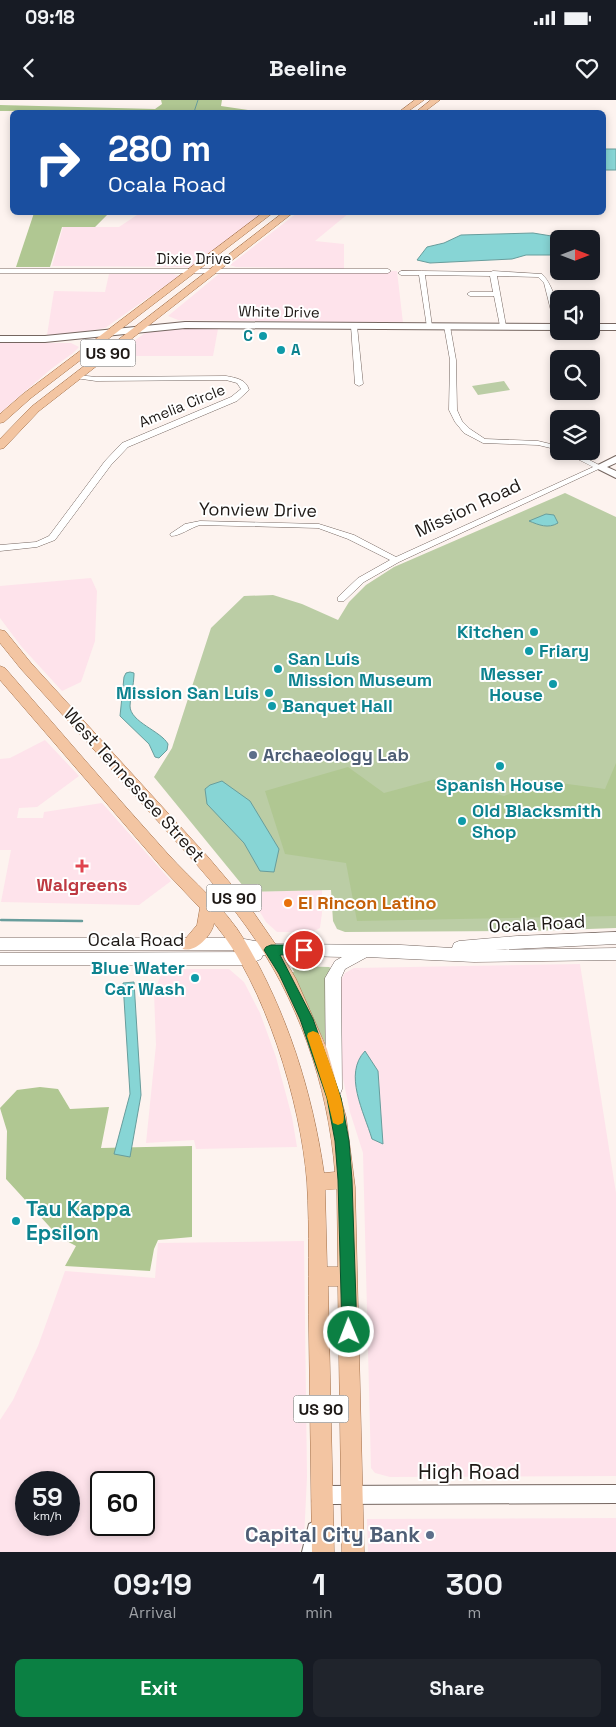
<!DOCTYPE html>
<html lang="en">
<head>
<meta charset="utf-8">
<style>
	body { margin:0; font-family:"Space Grotesk",sans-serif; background:#20242c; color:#f1f3f6; height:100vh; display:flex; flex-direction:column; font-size:19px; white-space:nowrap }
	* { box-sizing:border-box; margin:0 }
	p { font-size:16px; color:#9ea1a6 }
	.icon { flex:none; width:28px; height:28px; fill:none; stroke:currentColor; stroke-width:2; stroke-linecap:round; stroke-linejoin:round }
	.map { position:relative; height:1452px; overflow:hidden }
	.sheet { display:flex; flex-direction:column; background:#171b24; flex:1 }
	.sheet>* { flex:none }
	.banner { position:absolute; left:10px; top:10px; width:596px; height:105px; border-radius:8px; box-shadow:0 2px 8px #0003; background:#1a4fa0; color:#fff; overflow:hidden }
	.needle { width:32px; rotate:90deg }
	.tools { position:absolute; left:550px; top:130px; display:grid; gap:10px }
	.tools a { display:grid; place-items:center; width:50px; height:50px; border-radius:8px; background:#171b24; box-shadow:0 2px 8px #0003; font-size:25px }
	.speed { position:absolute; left:15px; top:1371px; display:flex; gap:10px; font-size:25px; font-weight:700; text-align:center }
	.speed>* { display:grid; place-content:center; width:65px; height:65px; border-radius:50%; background:#171b24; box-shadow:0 2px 8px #0003; line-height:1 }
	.speed small { font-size:12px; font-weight:400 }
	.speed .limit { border:2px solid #111; border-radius:8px; background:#fff; color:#111 }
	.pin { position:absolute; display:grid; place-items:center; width:42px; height:42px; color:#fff; margin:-21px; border:2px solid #fff; border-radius:50%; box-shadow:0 1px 5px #0007 }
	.me { position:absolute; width:55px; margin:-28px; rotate:359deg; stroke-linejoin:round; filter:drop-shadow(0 0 4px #0008) }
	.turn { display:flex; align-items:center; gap:18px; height:105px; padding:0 15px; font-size:22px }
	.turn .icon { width:65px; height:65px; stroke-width:2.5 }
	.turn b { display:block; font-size:35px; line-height:42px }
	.eta { display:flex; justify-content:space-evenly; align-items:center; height:85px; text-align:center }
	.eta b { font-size:30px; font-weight:700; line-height:35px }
	.primary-button { display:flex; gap:10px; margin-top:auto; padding:10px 15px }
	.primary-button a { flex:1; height:58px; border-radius:8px; background:#0b8043; color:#fff; font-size:20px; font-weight:700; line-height:58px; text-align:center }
	.primary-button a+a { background:#20242c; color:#f1f3f6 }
	.status { display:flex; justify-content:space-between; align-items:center; height:35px; padding:0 25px; background:#171b24; direction:ltr }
	.status svg { height:14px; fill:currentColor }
	header { display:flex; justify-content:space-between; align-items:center; height:65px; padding:0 15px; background:#171b24; font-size:22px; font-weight:700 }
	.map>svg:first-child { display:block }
	.commercial { fill:#fee3eb; fill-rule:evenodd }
	.green { fill:#bbcda5 }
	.forest { fill:#b0c792 }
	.water { fill:#87d5d5; stroke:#689d9c }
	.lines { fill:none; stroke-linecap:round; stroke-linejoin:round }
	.stream-far1 { stroke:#689d9c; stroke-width:1 }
	.stream { stroke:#689d9c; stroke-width:2.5 }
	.minor-casing { stroke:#756660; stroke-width:1 }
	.tertiary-casing { stroke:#756660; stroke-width:2 }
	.secondary-casing { stroke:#756660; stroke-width:1 }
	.primary-casing { stroke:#a37049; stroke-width:1 }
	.minor { fill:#fff; fill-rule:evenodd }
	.tertiary { fill:#fff; fill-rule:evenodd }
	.secondary { fill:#fff; fill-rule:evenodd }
	.primary { fill:#f3c5a2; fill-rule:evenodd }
	.route { fill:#0b8043; stroke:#07532c }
	.slow { fill:#f59e0b }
	.culture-dot { fill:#0f9aa8; stroke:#fff; stroke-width:2 }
	.service-dot { fill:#5c6f8a; stroke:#fff; stroke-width:2 }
	.health-dot { fill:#e0444e; stroke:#fff; stroke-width:2 }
	.food-dot { fill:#e8710a; stroke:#fff; stroke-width:2 }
	.labels { text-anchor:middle; stroke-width:4; stroke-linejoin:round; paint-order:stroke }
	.far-street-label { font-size:15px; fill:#1e1916; stroke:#fff }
	.far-culture-label { font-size:15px; font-weight:bold; fill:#0d838f; stroke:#fff; text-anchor:end }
	.shield { fill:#fff; stroke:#625e5c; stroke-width:1 }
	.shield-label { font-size:16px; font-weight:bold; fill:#1e1916 }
	.street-label { font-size:18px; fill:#1e1916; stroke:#fff }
	.culture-label { font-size:18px; font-weight:bold; fill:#0d838f; stroke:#fff; text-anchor:end }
	.service-label { font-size:18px; font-weight:bold; fill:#4e5e75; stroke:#fff; text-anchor:start }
	.health-label { font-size:18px; font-weight:bold; fill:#be3a42; stroke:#fff }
	.food-label { font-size:18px; font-weight:bold; fill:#c56008; stroke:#fff; text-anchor:start }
	.near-culture-label { font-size:21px; font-weight:bold; fill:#0d838f; stroke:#fff; text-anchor:start }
	.near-street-label { font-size:21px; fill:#1e1916; stroke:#fff }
	.near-service-label { font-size:21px; font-weight:bold; fill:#4e5e75; stroke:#fff; text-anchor:end }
</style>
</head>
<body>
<div class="status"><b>09:18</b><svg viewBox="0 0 49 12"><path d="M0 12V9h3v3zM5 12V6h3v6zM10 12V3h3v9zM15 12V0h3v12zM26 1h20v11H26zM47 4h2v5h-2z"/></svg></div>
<header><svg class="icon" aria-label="back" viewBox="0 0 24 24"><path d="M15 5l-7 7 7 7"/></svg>Beeline<svg class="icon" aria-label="heart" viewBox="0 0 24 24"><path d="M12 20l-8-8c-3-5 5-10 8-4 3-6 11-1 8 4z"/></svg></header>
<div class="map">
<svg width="616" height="1452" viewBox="0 0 616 1452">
	<rect width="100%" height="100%" fill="#fdf3ef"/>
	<g class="commercial">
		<polygon points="184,112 264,113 191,167 52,166 63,127 119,127 140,113"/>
		<polygon points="297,113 349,113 315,141 344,144 344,169 236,167 230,165"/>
		<polygon points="397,171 403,223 178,220 168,216 220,173"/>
		<polygon points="109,174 173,174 179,176 105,228 73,234 47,235 54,191 105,192"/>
		<polygon points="171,229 218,229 213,256 114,256 145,233"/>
		<polygon points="0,243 71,243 79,247 73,253 51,269 0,313"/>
		<polygon points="91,478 97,491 95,541 81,582 62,591 21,546 0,518 0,486"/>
		<polygon points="45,640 79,676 37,707 19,708 17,718 43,718 44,712 102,703 171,781 139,805 1,802 11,750 0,750 0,659 10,658"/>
		<polygon points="322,790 322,813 320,828 312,832 277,832 266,822 248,792"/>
		<polygon points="580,864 616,1093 616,1376 390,1377 375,1373 371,1368 363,1053 350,1012 342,974 340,882 345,873 354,868"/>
		<polygon points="163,869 229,869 244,882 260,913 276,957 292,1017 297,1047 196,1049 194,1040 146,1043 156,945 154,893"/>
		<path d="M304,1141L307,1377L304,1439L299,1452H0V1320L13,1300L38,1246L65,1171L155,1178L158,1143ZM26,1382H69V1425H26ZM101,1382H144V1425H101Z"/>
		<polygon points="616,1418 616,1452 368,1452 367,1419"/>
	</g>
	<g class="green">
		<polygon points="504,281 510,290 478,295 472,286"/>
		<polygon points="565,393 616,417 616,828 533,831 345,832 337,829 333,821 331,790 248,792 154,677 172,648 211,528 244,496 273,495 302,504 338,520 349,502 366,485 394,467"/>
		<polygon points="295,866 329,867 332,869 327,947 291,872 294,872 292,868"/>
	</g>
	<g class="forest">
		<polygon points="158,0 222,0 221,6 248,10 252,12 0,11 0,5 155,9 162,4 161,0"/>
		<polygon points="34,113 34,112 109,113 95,127 62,127 50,167 16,167"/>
		<polygon points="616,663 616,816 357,821 346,763 285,754 265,691 348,667 384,693 436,679 504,696 545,681 605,689"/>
		<polygon points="40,987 58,989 70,1009 109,1007 101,1048 192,1046 192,1137 158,1140 154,1149 150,1171 65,1166 76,1146 59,1137 6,1079 7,1031 0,1008 17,990"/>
	</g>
	<g class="water">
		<rect x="604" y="49" width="12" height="21"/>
		<polygon points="533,133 570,139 559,139 559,155 526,155 512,159 430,163 417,160 427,147 444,143 461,135"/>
		<path d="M546,414L554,415L558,423C548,429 539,425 529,421Z"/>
		<path d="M130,572L134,573V575C134,585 130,596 130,606C130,622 161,631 168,644L167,650L159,658L155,657L149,644L120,616L124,577L126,573Z"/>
		<polygon points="222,681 250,701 279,749 274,772 260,771 244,743 207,704 205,689 210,685"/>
		<polygon points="134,882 141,995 130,1057 114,1054 130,994 123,883"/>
		<path d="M365,951L378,971L383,1044L372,1039C364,1012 343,974 365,951Z"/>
	</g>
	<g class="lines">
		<polyline class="stream-far1" points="194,12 198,0"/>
		<polyline class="stream" points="1,820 82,821"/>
		<defs>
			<g id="minor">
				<polygon points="0,169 388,169 391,171 388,173 0,173"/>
				<path d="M422,171L490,172L493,171L542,174C555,187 559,211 559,229L555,227L544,183L538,177L497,176L506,226L503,228L500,226L494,196H470L467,194L470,192H493L490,176L425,175L432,226L427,227L419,175H401L398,173L401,171Z"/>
				<polygon points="354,224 357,226 363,284 359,286 355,284 351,226"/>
				<polygon points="447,224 450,226 456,260 457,310 462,321 470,329 485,339 538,341 559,346 559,350 538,345 483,343 464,333 455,322 449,310 450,260 444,226"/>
				<path d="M77,275L96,277L226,276C236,278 246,279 249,290L237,301L128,347L111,365L55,440L37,447L0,451V445L36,442L49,436L105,361L122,343L231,297L241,289L237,283L226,280L96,281L75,278V276Z"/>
				<path d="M562,351H572L603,367L399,462L364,482L344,501H338V497L358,478L390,460L348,439L318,428L200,425C190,428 180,436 171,436L170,434L185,424L200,421L319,424L354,435L396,457L593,367Z"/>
			</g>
			<g id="tertiary">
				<polygon points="185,222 559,224 559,230 185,228 45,242 0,242 0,236 45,236"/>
				<rect x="591" y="224" width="25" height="6"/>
				<polygon points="616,356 616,363 607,367 616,371 616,378 594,367"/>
				<polygon points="616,1385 616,1403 329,1404 327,1407 321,1410 315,1407 312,1401 316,1389 322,1386"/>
				<polygon points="315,1421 321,1424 324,1430 320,1452 302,1452 309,1424"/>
			</g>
			<polygon id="secondary" points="616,832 616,844 495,850 616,848 616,860 474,862 367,857 345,869 341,878 342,989 340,994 334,996 328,994 326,989 325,878 335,861 342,857 263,855 261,859 247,865 0,865 0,853 248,852 239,850 0,850 0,838 239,838 271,844 401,845 452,848 454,843 459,841 517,836"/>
			<g id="primary">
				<polygon points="415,0 424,0 407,12 399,12"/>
				<polygon points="431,0 440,0 424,12 416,12"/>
				<polygon points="264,112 274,112 31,298 4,322 0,323 0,314 23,294"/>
				<polygon points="284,112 294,112 39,311 4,348 0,349 0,339 31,307"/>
				<path d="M0,530L5,531L31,563L208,757L247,803L278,848L296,879L327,949L346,1017L355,1087L364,1452H342L338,1186H328L334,1452H312C311,1379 310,1306 309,1233C308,1183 310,1132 307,1082C301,1003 265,884 214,823C212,835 196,853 183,849L181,844L197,825L200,808L164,770L0,580V566L5,568C59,630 112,692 167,753C193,782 225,807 245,841C287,912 312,991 324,1073L335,1072C328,984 298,898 246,826C216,784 180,746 145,707C104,661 63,615 21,569L0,543ZM337,1089L338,1167H327L325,1090Z"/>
			</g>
		</defs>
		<use href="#minor" class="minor-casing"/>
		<use href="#tertiary" class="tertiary-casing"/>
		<use href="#secondary" class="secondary-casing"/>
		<use href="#primary" class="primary-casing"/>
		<use href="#minor" class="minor"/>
		<use href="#tertiary" class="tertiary"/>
		<use href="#secondary" class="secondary"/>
		<use href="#primary" class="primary"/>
	</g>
	<polygon class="route" points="271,845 304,845 308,846 310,850 308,853 280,855 313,919 341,998 349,1041 352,1080 357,1232 354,1238 349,1240 344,1238 342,1232 338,1080 335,1041 327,998 300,919 279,874 264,850 266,847"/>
	<path class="slow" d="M313,931L318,933L320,936C325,953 349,1010 343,1023L338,1025L333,1023L327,998L307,936L308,933Z"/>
	<g class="culture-dot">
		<circle cx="263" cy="236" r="5"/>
		<circle cx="281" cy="250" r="5"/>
		<circle cx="534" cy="532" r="5"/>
		<circle cx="529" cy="551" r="5"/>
		<circle cx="278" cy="569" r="5"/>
		<circle cx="553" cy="584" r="5"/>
		<circle cx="269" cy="593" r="5"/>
		<circle cx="272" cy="606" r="5"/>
		<circle cx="500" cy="666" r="5"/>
		<circle cx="462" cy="721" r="5"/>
		<circle cx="195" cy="878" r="5"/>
		<circle cx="16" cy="1121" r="5"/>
	</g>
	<g class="service-dot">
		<circle cx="253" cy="655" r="5"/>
		<circle cx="430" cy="1435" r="5"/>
	</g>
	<path class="health-dot" d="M79.5 758.5h5v5h5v5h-5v5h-5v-5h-5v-5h5z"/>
	<circle class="food-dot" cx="288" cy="803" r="5"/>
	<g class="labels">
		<g class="far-street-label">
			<text x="194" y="164">Dixie Drive</text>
			<text transform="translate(279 212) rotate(1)" y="5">White Drive</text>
			<text transform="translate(182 306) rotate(-22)" y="5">Amelia Circle</text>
		</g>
		<g class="far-culture-label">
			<text x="253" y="241">C</text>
			<text x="291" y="255" text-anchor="start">A</text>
		</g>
		<g class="shield">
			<rect x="80.5" y="239.5" width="55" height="27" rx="4"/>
			<rect x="206.5" y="784.5" width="55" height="27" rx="4"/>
			<rect x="293.5" y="1295.5" width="55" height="27" rx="4"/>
		</g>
		<g class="shield-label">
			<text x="108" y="259">US 90</text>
			<text x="234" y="804">US 90</text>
			<text x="321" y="1315">US 90</text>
		</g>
		<g class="street-label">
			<text transform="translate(468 408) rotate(-25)" y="6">Mission Road</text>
			<text transform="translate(258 410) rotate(1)" y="6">Yonview Drive</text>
			<text transform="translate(134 685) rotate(48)" y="6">West Tennessee Street</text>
			<text transform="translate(537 824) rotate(-3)" y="6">Ocala Road</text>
			<text x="136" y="846">Ocala Road</text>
		</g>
		<g class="culture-label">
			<text x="524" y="538">Kitchen</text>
			<text x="539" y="557" text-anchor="start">Friary</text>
			<text x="288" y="565" text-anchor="start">San Luis<tspan x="288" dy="21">Mission Museum</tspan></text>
			<text x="543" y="580">Messer<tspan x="543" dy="21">House</tspan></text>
			<text x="259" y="599">Mission San Luis</text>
			<text x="282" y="612" text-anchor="start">Banquet Hall</text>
			<text x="500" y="691" text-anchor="middle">Spanish House</text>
			<text x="472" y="717" text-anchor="start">Old Blacksmith<tspan x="472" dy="21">Shop</tspan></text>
			<text x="185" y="874">Blue Water<tspan x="185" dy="21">Car Wash</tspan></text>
		</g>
		<g class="service-label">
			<text x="263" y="661">Archaeology Lab</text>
		</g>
		<g class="health-label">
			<text x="82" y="791">Walgreens</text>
		</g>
		<g class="food-label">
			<text x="298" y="809">El Rincon Latino</text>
		</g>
		<g class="near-culture-label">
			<text x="26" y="1116">Tau Kappa<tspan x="26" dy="24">Epsilon</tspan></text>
		</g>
		<g class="near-street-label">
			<text x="469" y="1379">High Road</text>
		</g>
		<g class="near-service-label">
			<text x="420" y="1442">Capital City Bank</text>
		</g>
	</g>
</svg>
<div class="tools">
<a><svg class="needle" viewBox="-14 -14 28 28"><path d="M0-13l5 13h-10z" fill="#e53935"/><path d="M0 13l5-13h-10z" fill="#9ea1a6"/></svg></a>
<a><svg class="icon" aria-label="sound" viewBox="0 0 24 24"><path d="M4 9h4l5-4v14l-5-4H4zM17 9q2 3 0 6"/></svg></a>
<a><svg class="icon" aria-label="search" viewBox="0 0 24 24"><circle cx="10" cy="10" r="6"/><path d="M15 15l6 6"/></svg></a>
<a><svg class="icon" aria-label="layers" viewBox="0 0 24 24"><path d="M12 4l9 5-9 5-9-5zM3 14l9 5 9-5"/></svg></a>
</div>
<div class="speed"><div>59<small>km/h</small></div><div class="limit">60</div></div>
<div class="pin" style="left:304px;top:850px;background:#d93025"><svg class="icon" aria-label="arrive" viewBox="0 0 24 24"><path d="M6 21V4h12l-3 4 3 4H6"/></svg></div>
<svg class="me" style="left:349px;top:1232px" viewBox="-20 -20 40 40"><circle r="17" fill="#0b8043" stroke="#fff" stroke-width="3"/><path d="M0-11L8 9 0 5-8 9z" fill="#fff"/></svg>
<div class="banner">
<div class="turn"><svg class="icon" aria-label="right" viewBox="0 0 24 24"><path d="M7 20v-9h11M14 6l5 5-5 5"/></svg><div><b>280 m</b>Ocala Road</div></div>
</div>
</div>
<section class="sheet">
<div class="eta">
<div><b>09:19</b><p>Arrival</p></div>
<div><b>1</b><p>min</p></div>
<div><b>300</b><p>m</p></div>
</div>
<div class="primary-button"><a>Exit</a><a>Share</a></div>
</section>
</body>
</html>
